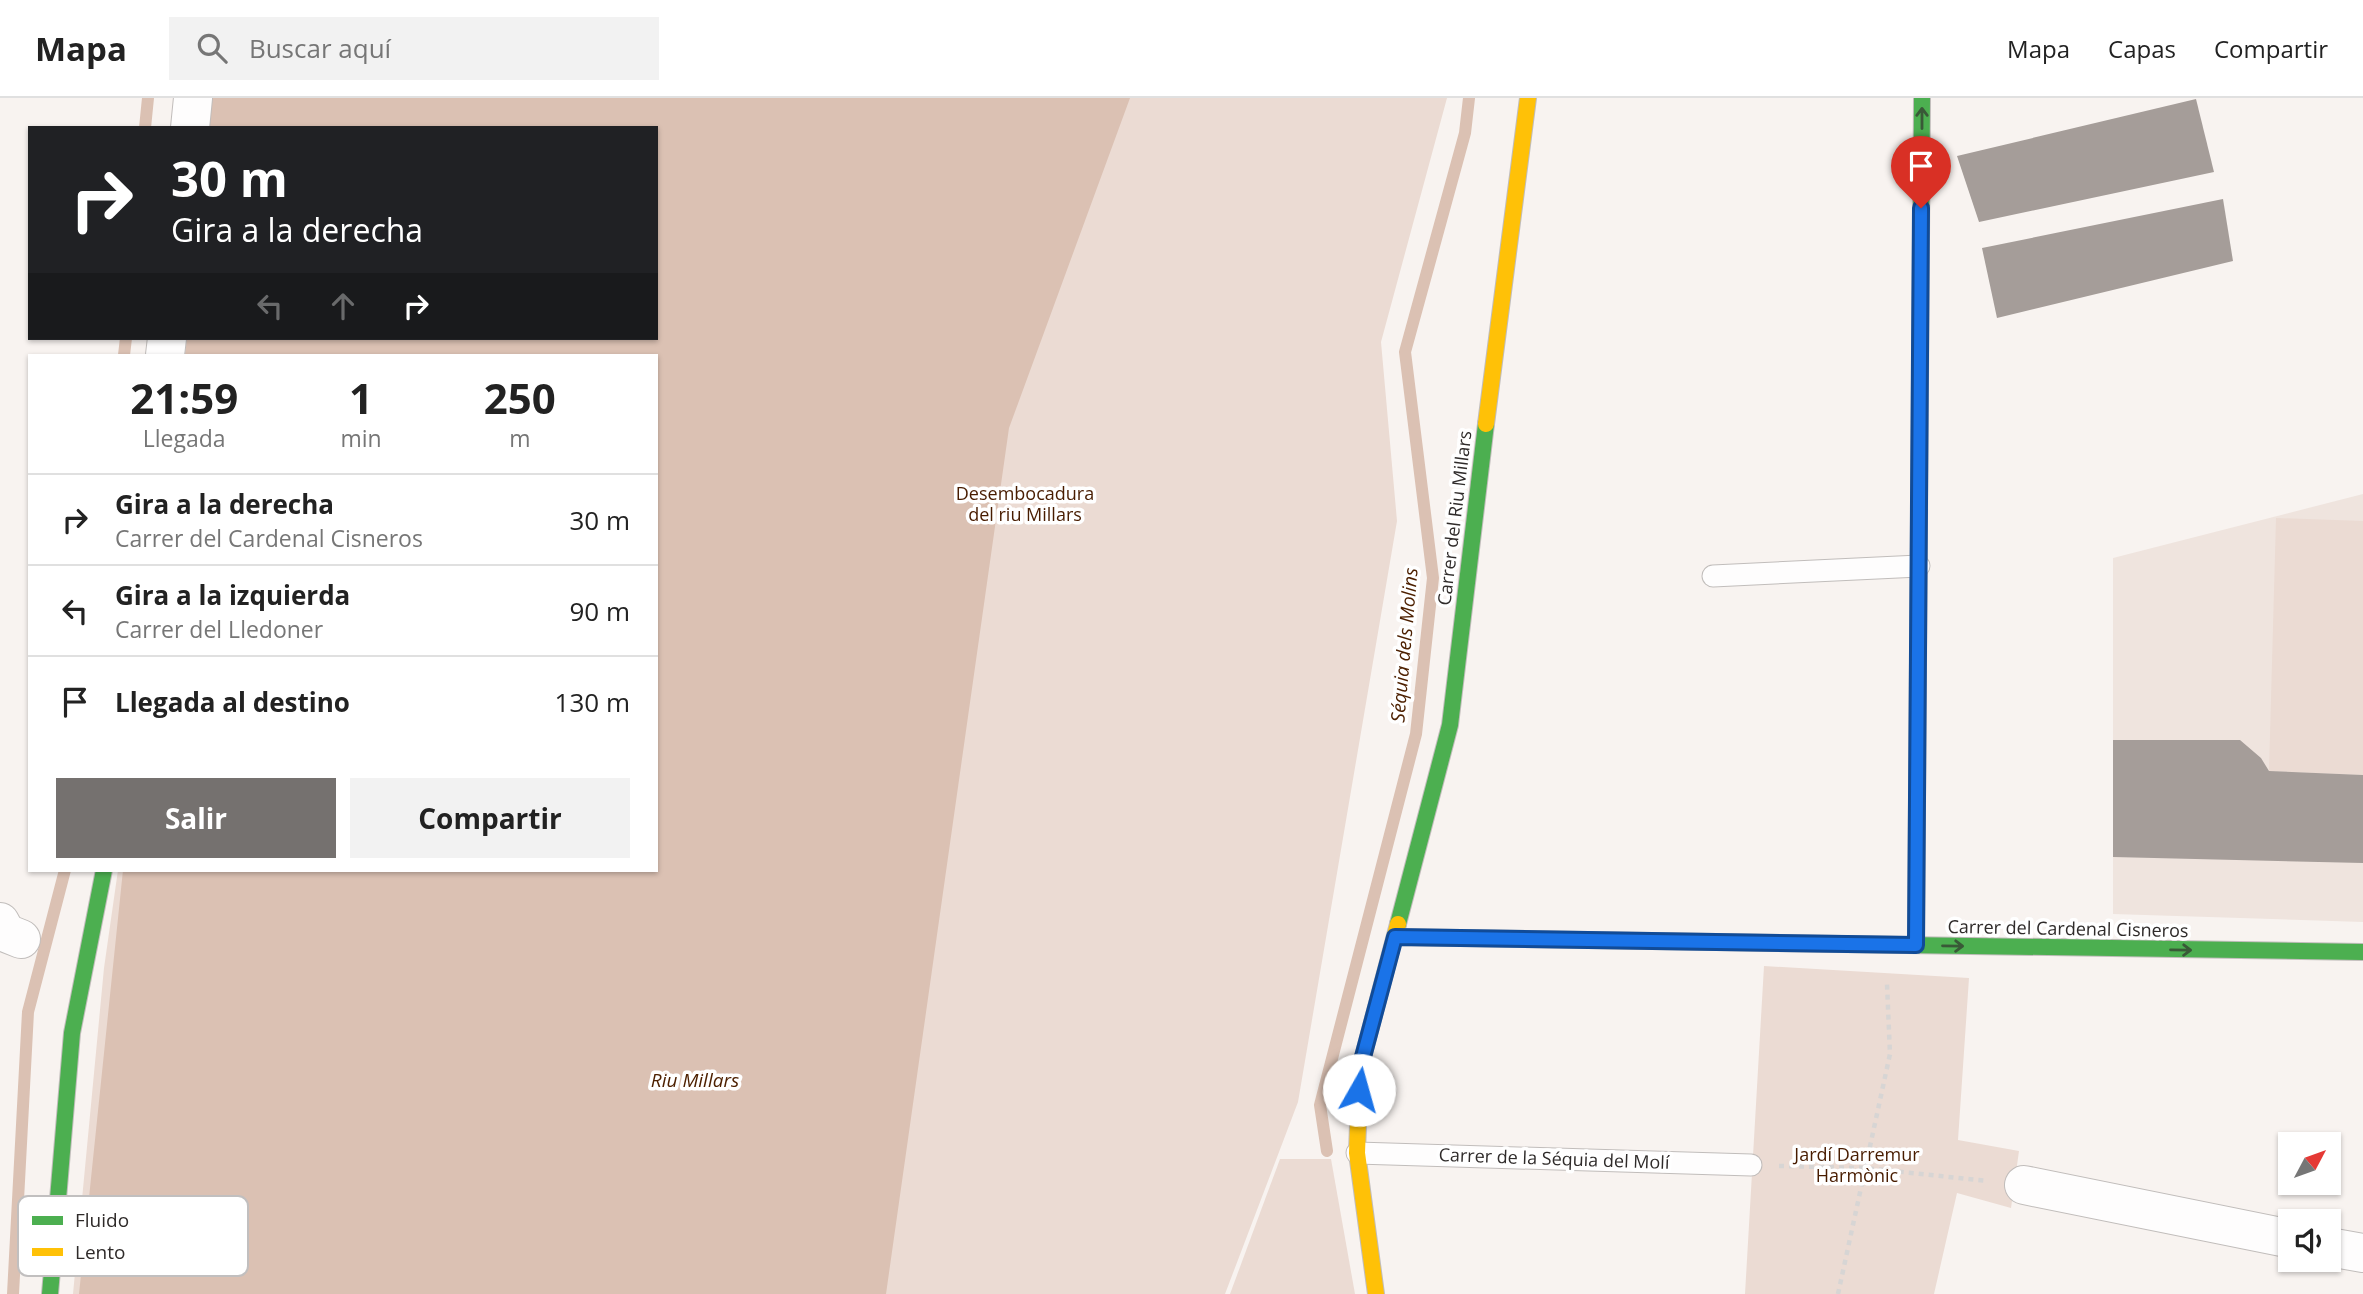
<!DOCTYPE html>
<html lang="es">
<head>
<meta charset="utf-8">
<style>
	body { margin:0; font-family:"Open Sans",sans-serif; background:#f2f2f2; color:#222; height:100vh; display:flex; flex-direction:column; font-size:26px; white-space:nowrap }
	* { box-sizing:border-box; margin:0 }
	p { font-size:23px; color:#767676 }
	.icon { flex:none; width:38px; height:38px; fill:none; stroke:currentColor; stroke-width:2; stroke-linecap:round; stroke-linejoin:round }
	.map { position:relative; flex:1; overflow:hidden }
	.sheet { position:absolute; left:28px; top:256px; width:630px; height:518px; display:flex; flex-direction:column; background:#fff; border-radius:0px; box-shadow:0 2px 5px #0004 }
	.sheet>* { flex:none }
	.guide { position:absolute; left:28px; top:28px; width:630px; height:214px; border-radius:0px; box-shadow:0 2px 5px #0004; background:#202124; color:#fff; overflow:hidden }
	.needle { width:46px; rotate:49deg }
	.tools { position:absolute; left:2278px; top:1034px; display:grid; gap:14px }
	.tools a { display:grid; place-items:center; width:63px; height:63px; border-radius:0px; background:#fff; box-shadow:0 2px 5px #0004; font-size:35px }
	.pin { position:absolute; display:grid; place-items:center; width:60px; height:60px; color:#fff; margin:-72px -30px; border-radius:50% 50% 50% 0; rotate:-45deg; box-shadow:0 0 7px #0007 }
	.pin .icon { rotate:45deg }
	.me { position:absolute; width:77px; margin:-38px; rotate:7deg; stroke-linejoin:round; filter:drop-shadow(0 0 5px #0008) }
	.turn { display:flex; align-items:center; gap:24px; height:147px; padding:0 28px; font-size:32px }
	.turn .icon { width:91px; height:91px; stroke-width:2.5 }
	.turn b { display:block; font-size:49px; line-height:60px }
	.lanes { display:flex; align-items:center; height:66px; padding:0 28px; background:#0003; justify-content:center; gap:35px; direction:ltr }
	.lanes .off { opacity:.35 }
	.eta { display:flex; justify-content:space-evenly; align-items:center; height:119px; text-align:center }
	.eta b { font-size:42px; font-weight:700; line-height:49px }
	.cta { display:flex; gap:14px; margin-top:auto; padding:14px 28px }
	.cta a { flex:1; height:80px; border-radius:0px; background:#75716f; color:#fff; font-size:28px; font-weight:700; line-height:80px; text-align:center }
	.cta a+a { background:#f2f2f2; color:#222 }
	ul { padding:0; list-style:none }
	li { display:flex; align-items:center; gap:21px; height:91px; padding:0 28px; border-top:2px solid #e0e0e0 }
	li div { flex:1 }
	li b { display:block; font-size:26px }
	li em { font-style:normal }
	header { display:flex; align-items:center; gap:42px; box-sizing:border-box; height:98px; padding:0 35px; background:#fff; border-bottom:2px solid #e0e0e0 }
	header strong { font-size:33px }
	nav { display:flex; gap:38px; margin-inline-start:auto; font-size:24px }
	.search { width:490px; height:63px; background:#f2f2f2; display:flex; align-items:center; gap:18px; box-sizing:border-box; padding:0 24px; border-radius:0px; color:#767676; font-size:26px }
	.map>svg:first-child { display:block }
	.built { fill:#efe4de }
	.green { fill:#ebdbd3 }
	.water { fill:#dbc1b3 }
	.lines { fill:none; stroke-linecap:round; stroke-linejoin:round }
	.stream { stroke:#dbc1b3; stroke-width:12 }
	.building { fill:#a59d99 }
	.lane-casing { stroke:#c1bdbb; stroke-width:23 }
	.street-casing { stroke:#c1bdbb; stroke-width:40 }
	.fast-casing { stroke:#c1bdbb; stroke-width:18 }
	.slow-casing { stroke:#c1bdbb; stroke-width:18 }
	.path { stroke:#d7d5d4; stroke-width:4.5; stroke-dasharray:5 5; stroke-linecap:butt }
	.lane { stroke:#fefdfd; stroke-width:21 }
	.street { stroke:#fefdfd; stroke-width:38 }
	.fast { stroke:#4caf50; stroke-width:16 }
	.slow { stroke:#ffc107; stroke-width:16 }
	.oneway { stroke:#395937 }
	.route-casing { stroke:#114b97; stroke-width:18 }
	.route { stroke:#1a73e8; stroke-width:12 }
	.labels { text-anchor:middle; stroke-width:7; stroke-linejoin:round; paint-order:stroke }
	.park-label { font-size:18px; fill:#481c00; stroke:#fff }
	.street-label { font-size:18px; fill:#2f2b2a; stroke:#fff }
	.water-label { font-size:19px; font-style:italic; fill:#4d2001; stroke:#fff }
	.key { fill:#fff; stroke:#c1bfbf; stroke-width:2 }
	.key-label { font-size:19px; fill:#2f2b2a }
</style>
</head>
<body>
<header>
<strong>Mapa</strong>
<div class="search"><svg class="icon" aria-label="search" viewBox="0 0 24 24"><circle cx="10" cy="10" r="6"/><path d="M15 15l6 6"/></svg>Buscar aquí</div>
<nav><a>Mapa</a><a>Capas</a><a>Compartir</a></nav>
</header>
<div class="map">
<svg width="2363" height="1196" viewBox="0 0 2363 1196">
	<rect width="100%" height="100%" fill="#f8f3f0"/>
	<polygon class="built" points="2363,396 2363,824 2113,816 2113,460"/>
	<g class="green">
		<polygon points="203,0 1447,0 1381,244 1397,423 1298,1004 1225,1196 73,1196 104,870 118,772 656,772 656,257 182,257 183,240 656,240 656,30 200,30"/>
		<polygon points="2276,420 2363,423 2363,677 2269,673"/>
		<polygon points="1764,868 1969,880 1958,1042 2019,1053 2011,1110 1957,1095 1934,1196 1745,1196"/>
		<polygon points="1280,1061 1331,1061 1355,1196 1230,1196"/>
	</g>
	<polygon class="water" points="212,0 1130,0 1009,330 886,1196 79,1196 123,772 656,772 656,257 185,257 187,240 656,240 656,30 209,30"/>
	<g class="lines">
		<g class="stream">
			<polyline points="145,30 148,0"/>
			<polyline points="124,257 126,240"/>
			<polyline points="1327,1053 1320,1007 1416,636 1433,480 1405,254 1465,35 1469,0"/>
			<polyline points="13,1196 28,914 65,772"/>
		</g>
	</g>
	<g class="building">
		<polygon points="2196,1 2214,74 1979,124 1957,58"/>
		<polygon points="2223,101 2233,163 1997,220 1982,150"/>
		<polygon points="2113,642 2240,642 2261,660 2269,673 2363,677 2363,765 2113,759"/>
	</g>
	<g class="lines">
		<defs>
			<g id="lane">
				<polyline points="1713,478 1919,468"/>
				<polyline points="1357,1055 1751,1067"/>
			</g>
			<g id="street">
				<polyline points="190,30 193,0"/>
				<polyline points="165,257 167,240"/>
				<polyline points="0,824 6,835 21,841"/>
				<polyline points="2024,1087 2291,1141"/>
				<polyline points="2329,1149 2363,1155"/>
			</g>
			<g id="fast">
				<polyline points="1398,826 1450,627 1486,326"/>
				<polyline points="1395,839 2363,854"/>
				<polyline points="1916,847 1922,0"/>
				<polyline points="50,1196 72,935 104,772"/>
			</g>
			<g id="slow">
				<polyline points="1486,326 1528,0"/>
				<polyline points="1376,1196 1357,1055 1360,970 1398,826"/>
			</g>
		</defs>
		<use href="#lane" class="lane-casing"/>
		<use href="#street" class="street-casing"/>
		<use href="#fast" class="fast-casing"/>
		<use href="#slow" class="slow-casing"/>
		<g class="path">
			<polyline points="1779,1068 1865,1070 1987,1083"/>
			<polyline points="1838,1196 1890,956 1887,886"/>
		</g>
		<use href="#lane" class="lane"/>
		<use href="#street" class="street"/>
		<use href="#fast" class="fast"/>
		<use href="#slow" class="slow"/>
	</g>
	<defs><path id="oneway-shaft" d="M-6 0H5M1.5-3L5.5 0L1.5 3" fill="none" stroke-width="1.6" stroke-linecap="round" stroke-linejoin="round" transform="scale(1.75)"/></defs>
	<g class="oneway">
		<use href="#oneway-shaft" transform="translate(1922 20) rotate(-90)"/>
		<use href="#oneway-shaft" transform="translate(1953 848) rotate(1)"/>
		<use href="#oneway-shaft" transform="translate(2181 852) rotate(1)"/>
	</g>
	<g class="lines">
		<defs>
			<polyline id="route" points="1359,992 1360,970 1395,839 1916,847 1921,110"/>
		</defs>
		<use href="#route" class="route-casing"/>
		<use href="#route" class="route"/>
	</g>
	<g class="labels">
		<g class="park-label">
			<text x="1025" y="402">Desembocadura<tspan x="1025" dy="21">del riu Millars</tspan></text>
			<text x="1857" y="1063">Jardí Darremur<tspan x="1857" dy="21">Harmònic</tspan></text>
		</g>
		<g class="street-label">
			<text transform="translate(1455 420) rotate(-83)" y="6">Carrer del Riu Millars</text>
			<text transform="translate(2068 831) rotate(1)" y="6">Carrer del Cardenal Cisneros</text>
			<text transform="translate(1554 1061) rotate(2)" y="6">Carrer de la Séquia del Molí</text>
		</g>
		<g class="water-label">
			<text transform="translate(1404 547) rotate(-85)" y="7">Séquia dels Molins</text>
			<text x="695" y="989">Riu Millars</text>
		</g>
	</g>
	<rect x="18" y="1098" width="230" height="80" rx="10" class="key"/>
	<rect x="32" y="1118" width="31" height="9" fill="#4caf50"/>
	<rect x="32" y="1150" width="31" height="8" fill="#ffc107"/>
	<g class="key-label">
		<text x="75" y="1129">Fluido</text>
		<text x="75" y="1161">Lento</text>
	</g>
</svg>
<div class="tools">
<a><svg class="needle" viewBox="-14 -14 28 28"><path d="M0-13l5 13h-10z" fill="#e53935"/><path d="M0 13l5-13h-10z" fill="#767676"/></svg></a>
<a><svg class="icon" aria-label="sound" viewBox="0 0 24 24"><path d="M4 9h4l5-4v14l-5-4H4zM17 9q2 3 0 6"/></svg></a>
</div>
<div class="pin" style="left:1921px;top:110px;background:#d93025"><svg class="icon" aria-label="arrive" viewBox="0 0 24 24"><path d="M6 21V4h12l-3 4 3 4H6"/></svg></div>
<svg class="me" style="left:1359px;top:992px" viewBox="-20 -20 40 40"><circle r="19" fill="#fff"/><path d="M0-13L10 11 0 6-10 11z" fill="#1a73e8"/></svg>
<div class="guide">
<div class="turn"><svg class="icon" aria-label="right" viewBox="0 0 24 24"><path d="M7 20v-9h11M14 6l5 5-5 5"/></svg><div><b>30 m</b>Gira a la derecha</div></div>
<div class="lanes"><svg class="icon off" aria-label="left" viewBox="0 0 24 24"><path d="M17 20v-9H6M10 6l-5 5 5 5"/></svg><svg class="icon off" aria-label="ahead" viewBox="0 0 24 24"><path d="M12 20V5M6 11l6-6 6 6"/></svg><svg class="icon" aria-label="right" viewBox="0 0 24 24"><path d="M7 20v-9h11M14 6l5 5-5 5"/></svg></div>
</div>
<section class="sheet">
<div class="eta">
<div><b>21:59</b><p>Llegada</p></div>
<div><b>1</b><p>min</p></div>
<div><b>250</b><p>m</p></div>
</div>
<ul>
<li><svg class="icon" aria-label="right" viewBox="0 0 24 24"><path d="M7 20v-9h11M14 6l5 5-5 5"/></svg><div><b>Gira a la derecha</b><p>Carrer del Cardenal Cisneros</p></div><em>30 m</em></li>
<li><svg class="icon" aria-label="left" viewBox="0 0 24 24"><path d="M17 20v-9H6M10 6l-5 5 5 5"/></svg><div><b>Gira a la izquierda</b><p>Carrer del Lledoner</p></div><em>90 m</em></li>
<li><svg class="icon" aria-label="arrive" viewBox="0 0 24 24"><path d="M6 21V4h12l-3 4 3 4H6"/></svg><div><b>Llegada al destino</b></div><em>130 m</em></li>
</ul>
<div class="cta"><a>Salir</a><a>Compartir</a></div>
</section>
</div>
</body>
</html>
